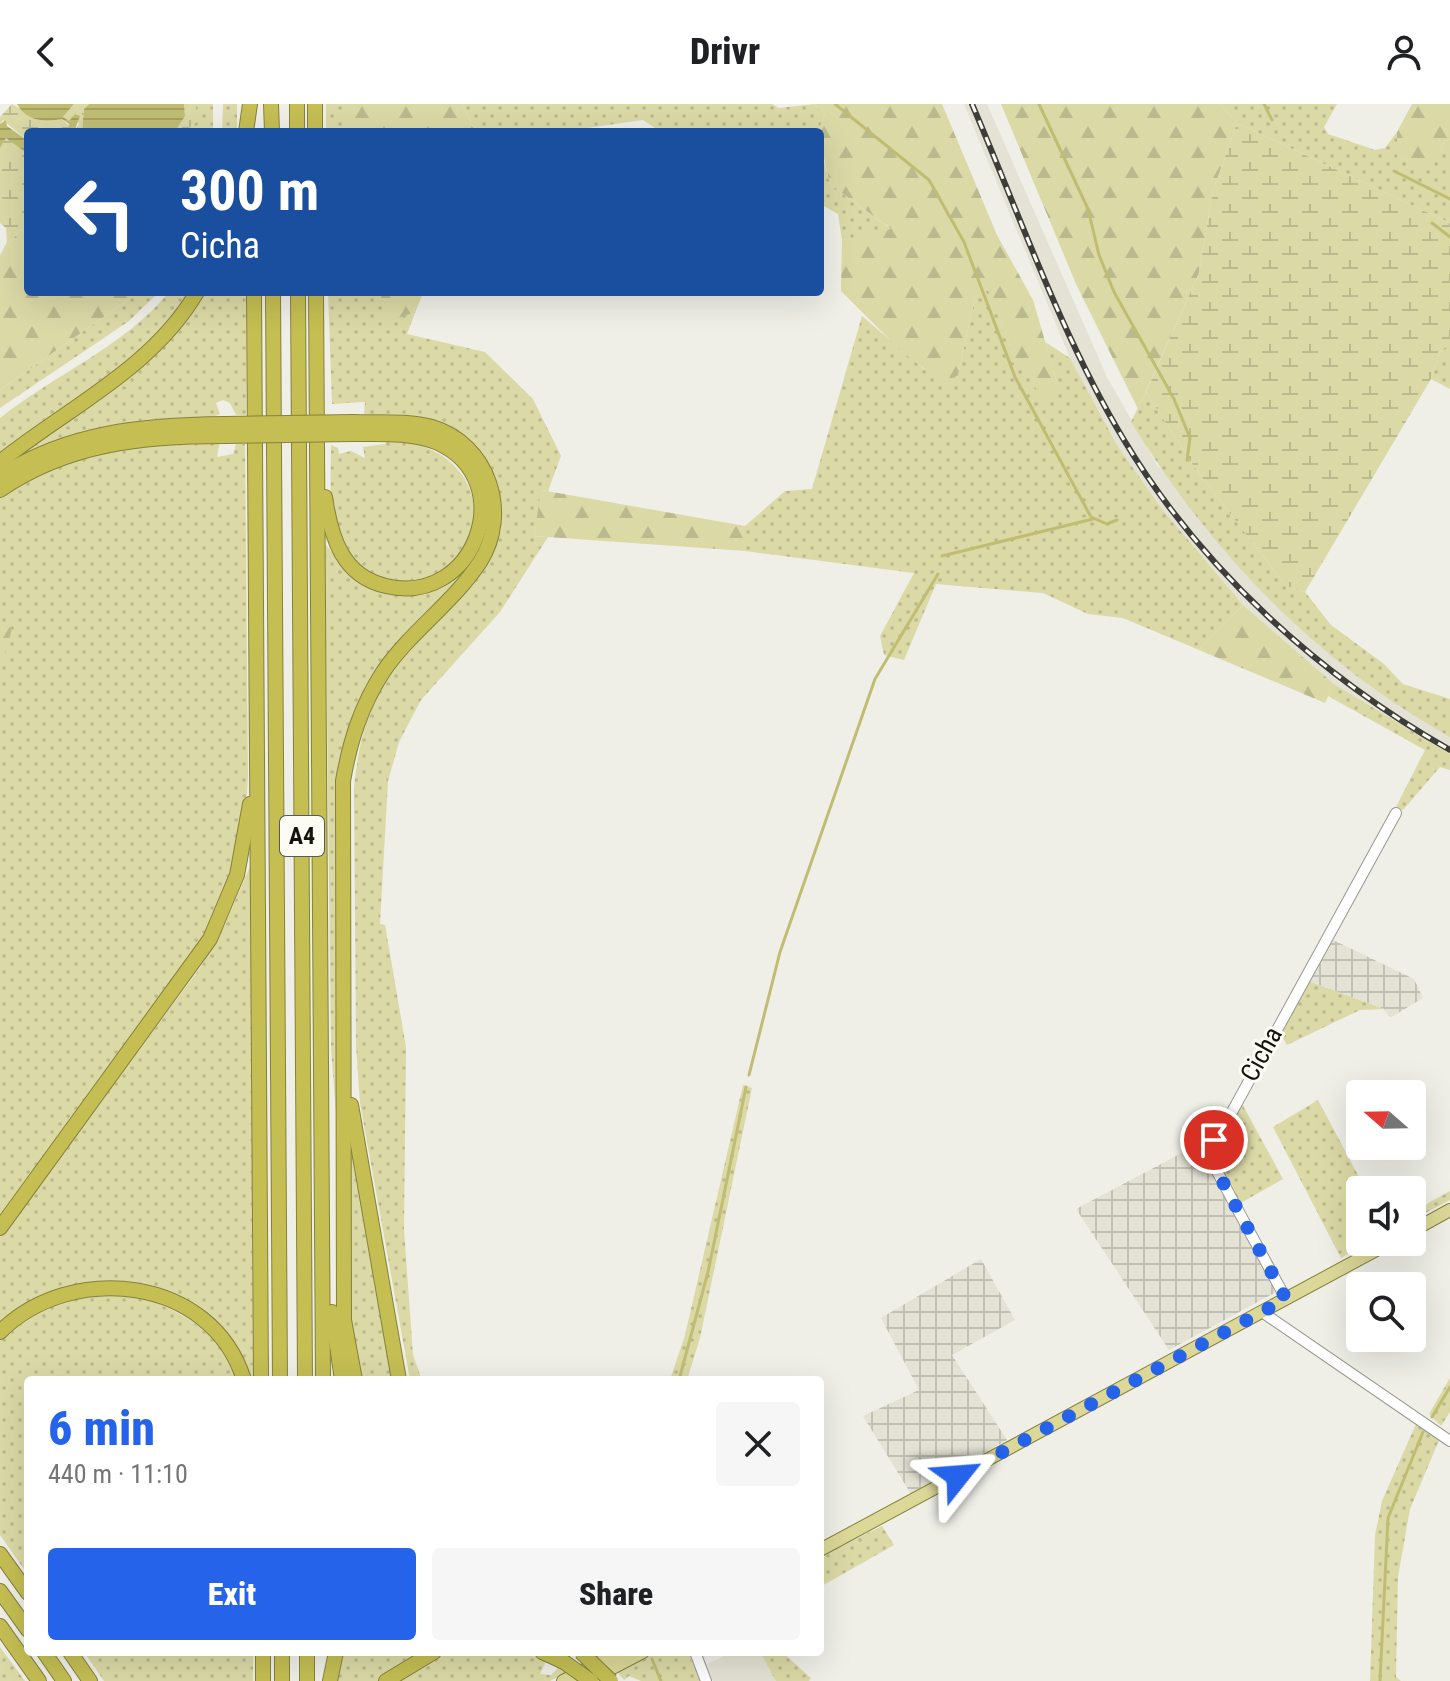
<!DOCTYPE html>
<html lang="en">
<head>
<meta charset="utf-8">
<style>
	body { margin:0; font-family:"Roboto Condensed",sans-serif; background:#f6f6f6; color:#202124; height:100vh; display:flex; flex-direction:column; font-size:30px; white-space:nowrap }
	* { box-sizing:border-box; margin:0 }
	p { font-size:26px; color:#757577 }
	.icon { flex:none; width:44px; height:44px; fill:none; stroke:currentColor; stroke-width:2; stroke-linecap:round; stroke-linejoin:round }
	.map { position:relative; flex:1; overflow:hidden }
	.side { position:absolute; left:24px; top:1272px; width:800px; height:280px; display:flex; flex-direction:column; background:#fff; border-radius:8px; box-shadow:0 8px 32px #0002 }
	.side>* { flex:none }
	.banner { position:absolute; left:24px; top:24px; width:800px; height:168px; border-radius:8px; box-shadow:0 8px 32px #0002; background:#1a4fa0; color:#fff; overflow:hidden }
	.needle { width:52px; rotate:290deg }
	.fabs { position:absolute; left:1346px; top:976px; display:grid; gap:16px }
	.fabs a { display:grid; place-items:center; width:80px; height:80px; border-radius:8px; background:#fff; box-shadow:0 8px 32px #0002; font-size:40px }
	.pin { position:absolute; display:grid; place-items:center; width:68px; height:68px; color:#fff; margin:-34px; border:4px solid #fff; border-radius:50%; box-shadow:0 2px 8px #0007 }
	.me { position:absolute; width:88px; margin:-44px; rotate:62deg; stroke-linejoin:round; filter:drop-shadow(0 0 6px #0008) }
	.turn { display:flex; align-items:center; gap:28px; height:168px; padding:0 24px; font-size:36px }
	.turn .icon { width:104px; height:104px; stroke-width:2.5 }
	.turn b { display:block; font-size:56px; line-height:68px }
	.round { display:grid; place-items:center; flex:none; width:84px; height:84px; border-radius:8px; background:#f6f6f6 }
	.headline { display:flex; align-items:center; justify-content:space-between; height:136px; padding:0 24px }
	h1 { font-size:48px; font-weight:800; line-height:60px; color:#2563eb }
	.primary-button { display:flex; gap:16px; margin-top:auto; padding:16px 24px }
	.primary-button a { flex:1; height:92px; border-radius:8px; background:#2563eb; color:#fff; font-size:32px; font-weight:800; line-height:92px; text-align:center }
	.primary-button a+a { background:#f6f6f6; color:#202124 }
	header { display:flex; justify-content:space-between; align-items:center; height:104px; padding:0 24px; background:#fff; font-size:36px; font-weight:800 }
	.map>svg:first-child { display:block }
	.built { fill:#e3e2d4 }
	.industrial { fill:url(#industrial-grid) }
	.grass { fill:url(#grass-dots) }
	.forest { fill:url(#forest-firs) }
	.wetland { fill:url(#wetland-marsh) }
	.water { fill:url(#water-rules) }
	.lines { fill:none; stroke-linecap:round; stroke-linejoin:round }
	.stream { stroke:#c0bd73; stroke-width:3 }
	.minor-casing { stroke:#979791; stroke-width:12 }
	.major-casing { stroke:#86823c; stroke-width:14 }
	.highway-casing { stroke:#86823c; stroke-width:16 }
	.minor { stroke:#fff; stroke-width:10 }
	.major { stroke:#dcd898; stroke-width:12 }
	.highway { stroke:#c4be53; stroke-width:14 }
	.rail-casing { stroke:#3d3d39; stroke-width:6 }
	.rail { stroke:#fcfcf5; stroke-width:3; stroke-dasharray:9; stroke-linecap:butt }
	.highway-bridge-casing { stroke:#86823c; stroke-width:16; stroke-linecap:butt }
	.highway-bridge { stroke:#c4be53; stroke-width:14 }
	.route { stroke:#2563eb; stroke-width:14; stroke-dasharray:0 25.2 }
	.labels { text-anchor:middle; stroke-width:6; stroke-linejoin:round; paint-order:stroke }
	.shield { fill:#fcfcf5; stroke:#595955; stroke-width:2 }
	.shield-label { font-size:24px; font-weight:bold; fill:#131310 }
	.street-label { font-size:26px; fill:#131310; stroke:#fcfcf5 }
</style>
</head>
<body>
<header><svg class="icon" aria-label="back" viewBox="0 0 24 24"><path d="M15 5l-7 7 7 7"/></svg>Drivr<svg class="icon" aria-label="person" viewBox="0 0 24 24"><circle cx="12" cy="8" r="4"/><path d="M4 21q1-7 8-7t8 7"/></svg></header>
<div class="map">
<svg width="1450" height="1577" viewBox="0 0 1450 1577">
	<defs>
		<pattern id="industrial-grid" width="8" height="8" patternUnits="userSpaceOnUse" patternTransform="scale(2)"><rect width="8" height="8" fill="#e3e2d4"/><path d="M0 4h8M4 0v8" fill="none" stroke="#c2c1b5"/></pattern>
		<pattern id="grass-dots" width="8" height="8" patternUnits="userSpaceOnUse" patternTransform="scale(2)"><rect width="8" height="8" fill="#dbd9a6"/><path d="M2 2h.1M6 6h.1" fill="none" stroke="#bbb98e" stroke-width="1.8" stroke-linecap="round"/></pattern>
		<pattern id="forest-firs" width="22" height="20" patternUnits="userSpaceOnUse" patternTransform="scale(2)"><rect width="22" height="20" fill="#dbd9a6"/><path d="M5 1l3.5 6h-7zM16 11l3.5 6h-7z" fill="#bbb98e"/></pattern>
		<pattern id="wetland-marsh" width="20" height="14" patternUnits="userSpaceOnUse" patternTransform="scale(2)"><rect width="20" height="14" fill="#dbd9a6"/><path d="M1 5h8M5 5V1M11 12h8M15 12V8" fill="none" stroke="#bbb98e"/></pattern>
		<pattern id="water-rules" width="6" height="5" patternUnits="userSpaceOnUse" patternTransform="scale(2)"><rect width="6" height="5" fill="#c0bd73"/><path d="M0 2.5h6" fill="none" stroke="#a4a262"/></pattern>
	</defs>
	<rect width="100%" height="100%" fill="#efefe8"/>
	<g class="built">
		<polygon points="964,0 987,0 1107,273 1157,361 1450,633 1450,650 1334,580 1243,501 1161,404 1117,341 1070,254"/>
		<polygon points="733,1548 760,1548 776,1577 713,1577 707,1560"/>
	</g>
	<g class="industrial">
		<polygon points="1331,835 1414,875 1423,894 1390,914 1384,905 1308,877"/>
		<polygon points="1193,1043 1205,1052 1276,1188 1169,1246 1076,1105"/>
		<polygon points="981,1155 1015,1216 952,1251 1007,1336 911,1390 863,1312 919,1286 881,1214"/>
	</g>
	<g class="grass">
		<polygon points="196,0 213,0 213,28 185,28 196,18"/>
		<polygon points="223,0 237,0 237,28 222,28"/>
		<polygon points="326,0 345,0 345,24 350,28 326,28"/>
		<polygon points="463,0 772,0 779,4 814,0 825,10 818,28 661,28 643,16 559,28 475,28"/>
		<polygon points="1220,0 1337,0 1324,23 1328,30 1375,46 1385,44 1397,28 1397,53 1431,65 1445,37 1450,35 1450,119 1237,19"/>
		<polygon points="820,42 830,80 892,126 842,136 838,110 820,100"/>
		<polygon points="988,185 1013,250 1058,282 1045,238 1070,254 1117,341 1161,404 1243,501 1199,546 1123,514 1088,510 1043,489 936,480 904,556 884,551 880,532 914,469 745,447 745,422 785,387 812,385 862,212 924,265 958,271 975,193"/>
		<polygon points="139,188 159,188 129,217 0,304 0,286"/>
		<path d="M169,188H190C146,259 66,303 0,350V314C54,271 125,242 169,188Z"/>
		<polygon points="203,188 246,188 246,311 236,311 230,299 223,296 216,299 220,310 211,314 157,315 83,327 9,357 55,325"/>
		<path d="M328,188H423L407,230L485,248L533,295L561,352L548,387L542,386L534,432L548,433L500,508L421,596L399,638L388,677L380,820L385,821L406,943L404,1125L413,1251L422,1276H410L360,999L356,942L354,684C363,588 398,558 456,488C468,474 488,457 496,440C515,396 484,335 440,318C416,309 387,310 364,310L365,298L332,300Z"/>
		<polygon points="1450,237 1450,285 1431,275 1438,252"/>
		<path d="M1146,288L1195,364L1286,482L1305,488L1331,521L1384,560L1403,580L1450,595V633C1317,559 1210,447 1131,318Z"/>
		<path d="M388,335C510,344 493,482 397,477C375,475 354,464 343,444C327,415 331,373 331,341L338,344L339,350L351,347L365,354L363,343L385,340Z"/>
		<path d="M220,336L217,353L233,350L236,340H245L248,671L246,707L232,772L204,836L0,1113V392C70,346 139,339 220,336Z"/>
		<path d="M325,440C334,448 339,461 348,469C380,498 424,494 458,472L460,475L352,618L337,859L336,1009L331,945Z"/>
		<polygon points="1334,580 1450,650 1450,666 1440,663 1403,706 1396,703 1425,646 1328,592"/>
		<polygon points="251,760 253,1276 248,1276 222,1231 133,1180 102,1177 68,1182 32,1195 0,1221 0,1133 200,864 225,821"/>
		<polygon points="1308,877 1384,905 1360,906 1287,941 1280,929"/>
		<polygon points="743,981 752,984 700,1234 687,1276 670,1276 685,1231"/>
		<polygon points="1240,996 1283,1075 1239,1100 1212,1053"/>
		<polygon points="1318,996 1366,1086 1360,1086 1360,1138 1371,1138 1341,1154 1273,1023"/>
		<polygon points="349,1024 394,1276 360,1276 351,1236"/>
		<polygon points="1450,1087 1450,1096 1412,1116 1412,1108"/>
		<path d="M129,1189C175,1204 221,1225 238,1276H28V1471L0,1431V1235L19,1216L77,1190Z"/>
		<polygon points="1450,1274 1450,1308 1441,1322 1429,1310"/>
		<polygon points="1416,1320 1440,1334 1410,1405 1398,1473 1396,1573 1401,1577 1370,1577 1375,1431 1382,1397"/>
		<polygon points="882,1422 894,1441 820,1483 820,1453"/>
		<polygon points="0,1543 25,1577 0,1577"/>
		<polygon points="84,1548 253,1548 253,1577 104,1577"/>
		<polygon points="341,1548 422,1548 395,1563 380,1577 336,1577"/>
		<polygon points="450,1548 522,1548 546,1557 540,1570 551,1571 559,1563 567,1568 550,1577 394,1577"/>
		<polygon points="652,1548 688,1548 700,1577 641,1577 629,1572 624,1576 617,1568"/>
		<polygon points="760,1548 782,1548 811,1574 809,1577 776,1577"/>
	</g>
	<g class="forest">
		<polygon points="345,0 463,0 475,28 350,28 345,24"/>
		<polygon points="814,0 942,0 997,131 1033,196 1058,282 1046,300 1013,250 988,186 975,193 958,271 945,280 902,248 841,187 842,136 891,125 830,80 818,28 825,10"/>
		<polygon points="1001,0 1220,0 1237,19 1213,87 1199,169 1138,305 1076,180"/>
		<polygon points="1412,0 1450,0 1450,35 1445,37 1431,66 1397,53 1397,28"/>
		<polygon points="28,116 28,188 139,188 0,286 0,151"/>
		<polygon points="380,188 423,188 415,208 387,218"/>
		<polygon points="541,386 745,422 745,447 534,432"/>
		<polygon points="1243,501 1334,580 1325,599 1199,546"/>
		<polygon points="0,517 12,525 0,567"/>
	</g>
	<g class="wetland">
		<polygon points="12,0 39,16 62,15 71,24 68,28 28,28 28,37 3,16 0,20 0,13"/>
		<polygon points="74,0 89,0 84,5 82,28 74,28 79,20 75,11 69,17 63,13"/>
		<polygon points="184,0 196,0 196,18 185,28 175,28 185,12"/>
		<polygon points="1237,19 1450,119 1450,237 1438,252 1431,275 1305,488 1286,482 1195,364 1146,288 1199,169 1213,87"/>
		<polygon points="6,33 28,50 28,116 0,151 7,138 6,124 0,119 0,44"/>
	</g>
	<g class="water">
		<path d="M17,0H74L63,13L69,17L75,10L80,12L74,28H68L69,20L62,15C45,18 27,18 17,0Z"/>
		<polygon points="89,0 184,0 185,12 175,28 82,28 84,5"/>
		<polygon points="6,16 7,22 28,37 28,50 6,34 0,44 0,20"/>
	</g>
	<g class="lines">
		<g class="stream">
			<polyline points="835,0 929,76 964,138 1015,273 1091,413 1107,420 1117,416"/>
			<polyline points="1039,0 1088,105 1099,151 1114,188 1174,295 1190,334 1187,356"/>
			<polyline points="1264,0 1272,16"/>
			<polyline points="1394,67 1450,95"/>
			<polyline points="1432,119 1450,133"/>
			<polyline points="942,452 1093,415"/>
			<polyline points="749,971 780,848 875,575 938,470"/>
			<polyline points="679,1276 708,1168 746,983"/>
			<polyline points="1432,1313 1450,1283"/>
			<polyline points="652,1555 661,1577"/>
			<polyline points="1380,1577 1388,1414 1423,1328"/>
		</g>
		<defs>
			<g id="minor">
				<polyline points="1286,1195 1213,1060 1210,1048 1396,709"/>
				<polyline points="1262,1208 1450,1337"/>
				<polyline points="695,1548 706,1577"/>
			</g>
			<g id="major">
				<polyline points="1412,1127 1450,1106"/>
				<polyline points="820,1446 1391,1138"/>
				<polyline points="597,1572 643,1548"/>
				<polyline points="563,1577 619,1548"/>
			</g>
			<g id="highway">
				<polyline points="271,0 272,28"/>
				<polyline points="297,0 297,28"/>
				<polyline points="315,0 315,28"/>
				<polyline points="246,28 250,0"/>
				<polyline points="254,188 261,1276"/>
				<polyline points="273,188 280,1276"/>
				<polyline points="298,188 305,1276"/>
				<polyline points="316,188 323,1276"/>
				<path d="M353,318C379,319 407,316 432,323C489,340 511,409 480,458C453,499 410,528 383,568C361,602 350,637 343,677L344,1216L355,1276"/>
				<path d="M0,358C67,304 152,265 197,188"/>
				<path d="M0,372C69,327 145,321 225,320"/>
				<path d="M0,386C68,339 145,332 225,332"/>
				<path d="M325,393C331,433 342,472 386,482C476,503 520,376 438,339C412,328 381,330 353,330"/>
				<polyline points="351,1001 399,1276"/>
				<polyline points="0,1124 210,835 237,771 250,700"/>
				<polyline points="332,1208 342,1276"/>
				<path d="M0,1228C71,1157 212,1172 244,1276"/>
				<polyline points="0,1450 28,1489"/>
				<polyline points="0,1487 28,1526"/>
				<polyline points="0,1522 39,1577"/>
				<polyline points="44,1548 64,1577"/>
				<polyline points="70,1548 90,1577"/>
				<polyline points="263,1548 263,1577"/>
				<polyline points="282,1548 282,1577"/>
				<polyline points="307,1548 307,1577"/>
				<polyline points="542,1548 564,1558"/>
				<polyline points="330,1577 336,1548"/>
				<polyline points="386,1577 434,1548"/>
			</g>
		</defs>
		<use href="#minor" class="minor-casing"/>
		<use href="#major" class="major-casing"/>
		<use href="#highway" class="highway-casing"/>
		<use href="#minor" class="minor"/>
		<use href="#major" class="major"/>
		<use href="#highway" class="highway"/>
		<defs>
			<path id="rail" d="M972,0C1020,112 1061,231 1124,336C1202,466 1320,572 1450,646"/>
		</defs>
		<use href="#rail" class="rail-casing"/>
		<use href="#rail" class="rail"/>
		<defs>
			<g id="highway-bridge">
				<polyline points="225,320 353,318"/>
				<polyline points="225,332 353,330"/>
				<polyline points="581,1548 611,1577"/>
				<polyline points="564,1558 591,1577"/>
			</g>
		</defs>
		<use href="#highway-bridge" class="highway-bridge-casing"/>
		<use href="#highway-bridge" class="highway-bridge"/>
	</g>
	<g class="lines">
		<polyline class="route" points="958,1372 1286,1195 1213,1060 1210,1048 1214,1036"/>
	</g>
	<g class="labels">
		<rect class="shield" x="280" y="712" width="44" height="40" rx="6"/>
		<g class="shield-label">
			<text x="302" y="740">A4</text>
		</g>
		<g class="street-label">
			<text transform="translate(1261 950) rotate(-61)" y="9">Cicha</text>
		</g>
	</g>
</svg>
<div class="fabs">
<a><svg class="needle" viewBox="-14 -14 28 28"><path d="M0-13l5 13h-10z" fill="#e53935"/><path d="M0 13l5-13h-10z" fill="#757577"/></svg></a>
<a><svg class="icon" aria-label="sound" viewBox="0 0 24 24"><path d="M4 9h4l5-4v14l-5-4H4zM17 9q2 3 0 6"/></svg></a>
<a><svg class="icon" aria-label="search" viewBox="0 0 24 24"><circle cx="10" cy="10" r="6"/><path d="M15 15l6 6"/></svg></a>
</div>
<div class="pin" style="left:1214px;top:1036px;background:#d93025"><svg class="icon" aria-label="arrive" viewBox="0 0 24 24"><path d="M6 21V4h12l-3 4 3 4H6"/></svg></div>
<svg class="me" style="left:958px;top:1372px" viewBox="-20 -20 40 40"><path d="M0-17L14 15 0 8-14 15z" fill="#2563eb" stroke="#fff" stroke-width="4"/></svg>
<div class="banner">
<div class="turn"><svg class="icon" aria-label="left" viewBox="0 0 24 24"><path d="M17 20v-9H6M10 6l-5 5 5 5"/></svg><div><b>300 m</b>Cicha</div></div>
</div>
<section class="side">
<div class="headline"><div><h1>6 min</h1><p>440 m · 11:10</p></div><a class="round"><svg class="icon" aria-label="close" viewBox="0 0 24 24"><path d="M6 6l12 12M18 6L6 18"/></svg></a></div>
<div class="primary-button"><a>Exit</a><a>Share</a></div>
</section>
</div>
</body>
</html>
